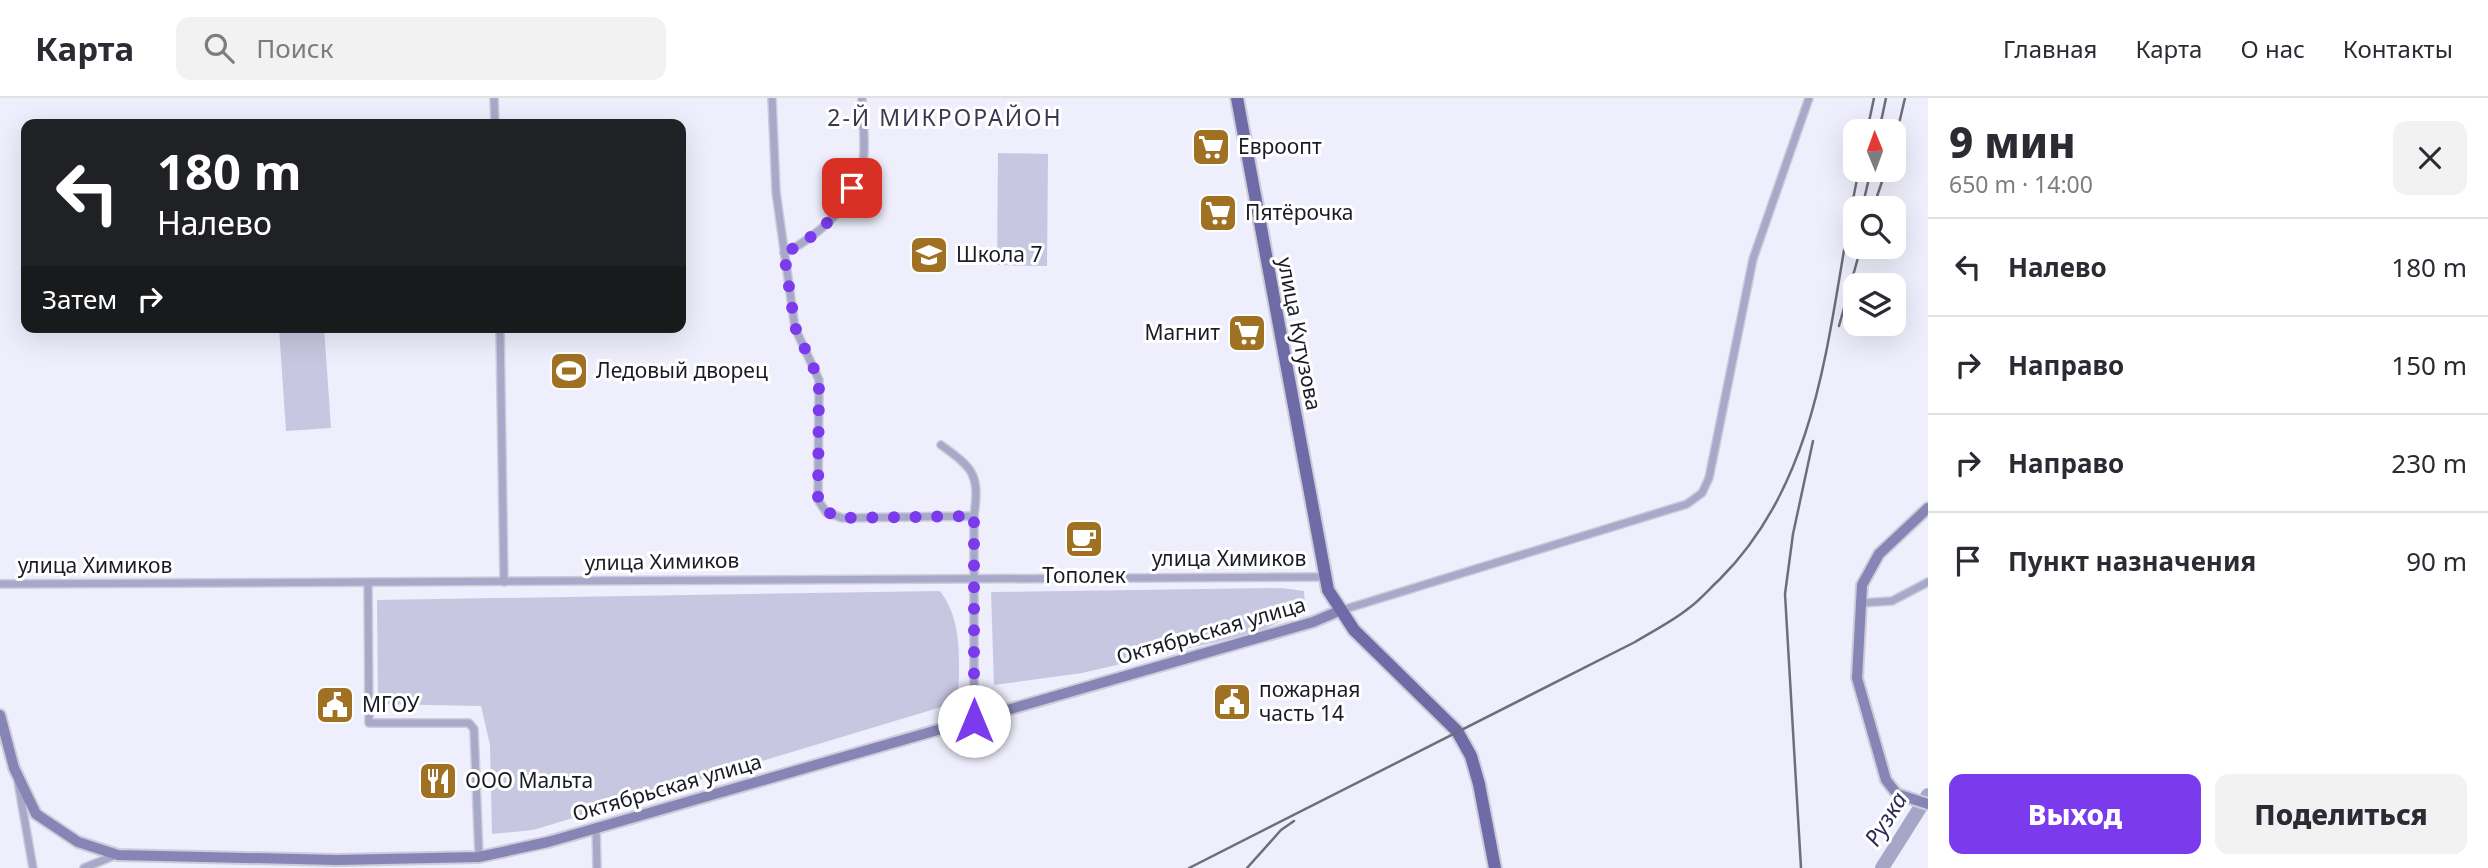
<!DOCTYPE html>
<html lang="ru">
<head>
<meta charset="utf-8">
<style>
	body { margin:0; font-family:"Noto Sans",sans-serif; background:#f2f2f3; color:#2b2b33; height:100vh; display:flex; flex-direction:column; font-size:26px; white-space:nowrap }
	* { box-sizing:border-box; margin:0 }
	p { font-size:23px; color:#7c7c81 }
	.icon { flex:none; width:38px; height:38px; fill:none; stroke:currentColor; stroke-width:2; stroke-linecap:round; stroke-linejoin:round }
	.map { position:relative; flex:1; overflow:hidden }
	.sheet { display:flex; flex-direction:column; background:#fff; width:560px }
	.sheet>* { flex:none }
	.top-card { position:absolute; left:21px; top:21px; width:665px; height:214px; border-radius:14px; box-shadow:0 7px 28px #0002; background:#202124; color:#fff; overflow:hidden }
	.needle { width:46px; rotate:359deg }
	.controls { position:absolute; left:1843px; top:21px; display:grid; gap:14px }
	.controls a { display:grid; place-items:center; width:63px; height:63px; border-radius:14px; background:#fff; box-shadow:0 7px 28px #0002; font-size:35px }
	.pin { position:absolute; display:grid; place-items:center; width:60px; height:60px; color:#fff; margin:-30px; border-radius:14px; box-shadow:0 4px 10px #0006 }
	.me { position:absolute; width:77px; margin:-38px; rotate:0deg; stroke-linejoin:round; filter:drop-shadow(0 0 5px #0008) }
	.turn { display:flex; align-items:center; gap:24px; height:147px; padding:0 21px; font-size:32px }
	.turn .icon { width:91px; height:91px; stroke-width:2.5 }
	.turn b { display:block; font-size:49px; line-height:60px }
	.then { display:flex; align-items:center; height:66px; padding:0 21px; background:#0003; gap:14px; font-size:26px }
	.round { display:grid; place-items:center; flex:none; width:74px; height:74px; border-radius:14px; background:#f2f2f3 }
	.head { display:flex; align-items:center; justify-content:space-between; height:119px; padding:0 21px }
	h1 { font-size:42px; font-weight:800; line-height:52px }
	.button { display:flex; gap:14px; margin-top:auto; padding:14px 21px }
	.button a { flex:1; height:80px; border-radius:14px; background:#7c3aed; color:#fff; font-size:28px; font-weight:800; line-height:80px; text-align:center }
	.button a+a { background:#f2f2f3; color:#2b2b33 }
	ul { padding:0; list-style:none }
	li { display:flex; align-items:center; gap:21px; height:98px; padding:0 21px; border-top:2px solid #e1e1e2 }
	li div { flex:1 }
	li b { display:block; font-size:26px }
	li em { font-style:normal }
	header { display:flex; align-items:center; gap:42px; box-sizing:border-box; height:98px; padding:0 35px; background:#fff; border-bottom:2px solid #e1e1e2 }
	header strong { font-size:33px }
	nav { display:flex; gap:38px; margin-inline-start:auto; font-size:24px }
	.search { width:490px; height:63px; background:#f2f2f3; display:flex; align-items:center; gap:18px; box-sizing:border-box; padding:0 24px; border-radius:14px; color:#7c7c81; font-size:26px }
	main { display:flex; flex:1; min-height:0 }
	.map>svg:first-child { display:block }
	.green { fill:#c7c7e1 }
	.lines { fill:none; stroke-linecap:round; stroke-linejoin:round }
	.river { stroke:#a6a6c6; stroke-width:14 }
	.street-casing { stroke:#ccccda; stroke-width:10 }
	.secondary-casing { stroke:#ccccda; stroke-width:14 }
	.primary-casing { stroke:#ccccda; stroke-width:16 }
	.street { stroke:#a8a8c9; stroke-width:7 }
	.secondary { stroke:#8785b5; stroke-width:10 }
	.primary { stroke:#6f6ba6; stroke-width:12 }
	.rail { stroke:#6e6e7b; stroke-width:2.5 }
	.route { stroke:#7c3aed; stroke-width:12; stroke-dasharray:0 21.6 }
	.labels { text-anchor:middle; stroke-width:6; stroke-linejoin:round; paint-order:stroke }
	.poi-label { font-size:21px; fill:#1b1b27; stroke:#fff; text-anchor:start }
	.street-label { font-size:21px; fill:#1b1b27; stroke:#fff }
	.neighbourhood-label { font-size:23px; letter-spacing:2px; fill:#3a3954; stroke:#fff }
	.water-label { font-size:23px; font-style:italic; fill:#2f2a57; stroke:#fff }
</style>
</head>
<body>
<header>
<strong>Карта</strong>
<div class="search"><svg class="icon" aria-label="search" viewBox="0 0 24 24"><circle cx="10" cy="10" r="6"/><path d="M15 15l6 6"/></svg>Поиск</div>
<nav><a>Главная</a><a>Карта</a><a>О нас</a><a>Контакты</a></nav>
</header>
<main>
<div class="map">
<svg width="1928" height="770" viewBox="0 0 1928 770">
	<rect width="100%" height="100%" fill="#eeeefc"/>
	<g class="green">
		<polygon points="998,55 1048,56 1047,168 997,167"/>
		<polygon points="324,229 331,330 286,333 279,230"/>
		<polygon points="1281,490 1304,493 1305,510 1265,531 1233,540 1082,575 994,587 991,494"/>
		<path d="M940,493C964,524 959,567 958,604L533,732L492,736L490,647L481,608L378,606L377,502Z"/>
	</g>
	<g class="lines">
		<polyline class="river" points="1882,770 1928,697"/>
		<defs>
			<g id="street">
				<polyline points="494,0 495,26"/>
				<polyline points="772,0 776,94 795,230 819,282 818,402 826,414 842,420 974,418 974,623"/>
				<path d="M784,155C818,139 851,108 862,70C867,50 862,21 862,0"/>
				<polyline points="500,229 504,484"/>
				<path d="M941,347C973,370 980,376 974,418"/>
				<polyline points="368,485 369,625 469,625 474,631 479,759"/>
				<polyline points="0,486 1325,479"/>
				<polyline points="1861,505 1892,503 1928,484"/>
				<polyline points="1339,513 1687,406 1702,395 1709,380 1753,161 1809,0"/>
				<polyline points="18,684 33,770"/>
				<polyline points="596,729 597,770"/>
				<polyline points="84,770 116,757"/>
			</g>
			<g id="secondary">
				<polyline points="1928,410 1879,456 1862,487 1857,580 1886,682 1897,696 1928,706"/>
				<polyline points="0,617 14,670 36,716 78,744 118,757 337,762 479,759 548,744 1313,524 1339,513"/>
			</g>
			<polyline id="primary" points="1237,0 1328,492 1354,532 1457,633 1471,658 1479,686 1495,770"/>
		</defs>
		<use href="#street" class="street-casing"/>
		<use href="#secondary" class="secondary-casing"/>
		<use href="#primary" class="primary-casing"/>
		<use href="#street" class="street"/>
		<use href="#secondary" class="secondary"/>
		<use href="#primary" class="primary"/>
		<g class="rail">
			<polyline points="1867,33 1874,0"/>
			<polyline points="1879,33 1886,0"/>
			<polyline points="1894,47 1905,0"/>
			<polyline points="1862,110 1871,72"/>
			<polyline points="1873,110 1886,72"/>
			<polyline points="1839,228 1861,149"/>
			<path d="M1189,770L1635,544C1653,533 1673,523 1689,510C1700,502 1710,490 1720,481C1828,373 1828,213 1859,72"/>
			<polyline points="1247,770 1281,732 1294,723"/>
			<polyline points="1801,770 1785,496 1793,436 1813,343"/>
		</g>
	</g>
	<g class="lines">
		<path class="route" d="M852,90C839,118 812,142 784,155L795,229L819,282L818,402L827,414L842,420L974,418V623"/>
	</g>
	<defs>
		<symbol id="supermarket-square" viewBox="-11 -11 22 22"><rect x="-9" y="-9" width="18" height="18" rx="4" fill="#a07123" stroke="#fff"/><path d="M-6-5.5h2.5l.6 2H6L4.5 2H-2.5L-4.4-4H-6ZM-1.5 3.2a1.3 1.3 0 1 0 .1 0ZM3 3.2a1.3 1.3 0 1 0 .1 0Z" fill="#fff"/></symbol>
		<symbol id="school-square" viewBox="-11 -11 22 22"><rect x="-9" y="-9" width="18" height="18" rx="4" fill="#a07123" stroke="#fff"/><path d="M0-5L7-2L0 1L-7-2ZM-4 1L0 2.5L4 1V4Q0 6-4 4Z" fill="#fff"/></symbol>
		<symbol id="stadium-square" viewBox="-11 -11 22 22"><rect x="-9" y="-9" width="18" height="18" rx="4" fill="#a07123" stroke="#fff"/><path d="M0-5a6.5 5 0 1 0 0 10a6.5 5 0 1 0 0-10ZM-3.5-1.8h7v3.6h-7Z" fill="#fff"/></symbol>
		<symbol id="cafe-square" viewBox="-11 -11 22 22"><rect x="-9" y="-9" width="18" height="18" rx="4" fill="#a07123" stroke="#fff"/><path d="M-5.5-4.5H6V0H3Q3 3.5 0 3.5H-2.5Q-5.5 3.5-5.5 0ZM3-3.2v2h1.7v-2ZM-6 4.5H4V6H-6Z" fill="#fff"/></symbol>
		<symbol id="civic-square" viewBox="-11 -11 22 22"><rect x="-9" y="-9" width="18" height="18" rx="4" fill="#a07123" stroke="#fff"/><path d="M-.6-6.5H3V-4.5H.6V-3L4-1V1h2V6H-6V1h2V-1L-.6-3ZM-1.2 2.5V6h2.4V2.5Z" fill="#fff"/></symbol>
		<symbol id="restaurant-square" viewBox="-11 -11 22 22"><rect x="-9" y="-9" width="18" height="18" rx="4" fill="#a07123" stroke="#fff"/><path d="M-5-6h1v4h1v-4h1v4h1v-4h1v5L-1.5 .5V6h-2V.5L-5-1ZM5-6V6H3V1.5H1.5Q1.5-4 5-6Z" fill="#fff"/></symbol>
	</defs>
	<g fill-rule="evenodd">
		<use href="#supermarket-square" x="1189" y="27" width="44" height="44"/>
		<use href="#supermarket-square" x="1196" y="93" width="44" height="44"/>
		<use href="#school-square" x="907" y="135" width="44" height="44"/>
		<use href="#supermarket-square" x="1225" y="213" width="44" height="44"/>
		<use href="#stadium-square" x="547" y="251" width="44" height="44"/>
		<use href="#cafe-square" x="1062" y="419" width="44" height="44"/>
		<use href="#civic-square" x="1210" y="582" width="44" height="44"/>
		<use href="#civic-square" x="313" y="585" width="44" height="44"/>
		<use href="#restaurant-square" x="416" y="661" width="44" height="44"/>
	</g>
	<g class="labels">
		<g class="poi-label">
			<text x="1238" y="56">Евроопт</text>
			<text x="1245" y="122">Пятёрочка</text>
			<text x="956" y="164">Школа 7</text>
			<text x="1220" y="242" text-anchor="end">Магнит</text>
			<text x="596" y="280">Ледовый дворец</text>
			<text x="1084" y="485" text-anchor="middle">Тополек</text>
			<text x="1259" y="599">пожарная<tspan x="1259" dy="24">часть 14</tspan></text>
			<text x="362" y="614">МГОУ</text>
			<text x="465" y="690">ООО Мальта</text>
		</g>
		<g class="street-label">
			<text transform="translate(1299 236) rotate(79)" y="7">улица Кутузова</text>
			<text x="1229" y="468">улица Химиков</text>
			<text transform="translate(662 464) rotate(-1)" y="7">улица Химиков</text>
			<text x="95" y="475">улица Химиков</text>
			<text transform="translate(1211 533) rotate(-16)" y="7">Октябрьская улица</text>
			<text transform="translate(667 690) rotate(-16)" y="7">Октябрьская улица</text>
		</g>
		<g class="neighbourhood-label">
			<text x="945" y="28">2-Й МИКРОРАЙОН</text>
		</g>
		<g class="water-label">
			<text transform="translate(1886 721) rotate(-58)" y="8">Рузка</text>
		</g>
	</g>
</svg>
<div class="controls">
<a><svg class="needle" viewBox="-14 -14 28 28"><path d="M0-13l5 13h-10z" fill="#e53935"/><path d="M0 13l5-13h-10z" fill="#7c7c81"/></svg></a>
<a><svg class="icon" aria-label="search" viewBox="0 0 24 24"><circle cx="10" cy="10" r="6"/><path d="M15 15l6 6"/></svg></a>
<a><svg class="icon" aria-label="layers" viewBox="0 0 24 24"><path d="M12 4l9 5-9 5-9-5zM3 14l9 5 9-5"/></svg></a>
</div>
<div class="pin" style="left:852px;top:90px;background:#d93025"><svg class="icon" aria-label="arrive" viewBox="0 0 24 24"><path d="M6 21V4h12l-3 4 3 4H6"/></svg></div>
<svg class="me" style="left:974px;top:623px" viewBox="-20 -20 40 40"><circle r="19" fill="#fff"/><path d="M0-13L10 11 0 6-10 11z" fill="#7c3aed"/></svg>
<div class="top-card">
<div class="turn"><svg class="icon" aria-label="left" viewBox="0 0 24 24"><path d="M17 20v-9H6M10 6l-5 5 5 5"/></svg><div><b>180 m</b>Налево</div></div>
<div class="then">Затем<svg class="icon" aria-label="right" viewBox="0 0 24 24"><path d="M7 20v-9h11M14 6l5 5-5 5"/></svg></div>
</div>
</div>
<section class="sheet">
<div class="head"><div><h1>9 мин</h1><p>650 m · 14:00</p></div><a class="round"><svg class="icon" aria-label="close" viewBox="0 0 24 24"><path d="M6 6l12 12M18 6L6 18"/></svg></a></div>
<ul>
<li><svg class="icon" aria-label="left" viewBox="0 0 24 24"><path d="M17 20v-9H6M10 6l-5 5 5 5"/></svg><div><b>Налево</b></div><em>180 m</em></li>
<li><svg class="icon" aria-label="right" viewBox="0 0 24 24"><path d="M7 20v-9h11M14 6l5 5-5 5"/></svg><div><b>Направо</b></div><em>150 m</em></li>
<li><svg class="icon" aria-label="right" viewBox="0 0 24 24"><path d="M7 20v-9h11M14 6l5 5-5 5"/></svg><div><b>Направо</b></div><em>230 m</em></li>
<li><svg class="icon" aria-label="arrive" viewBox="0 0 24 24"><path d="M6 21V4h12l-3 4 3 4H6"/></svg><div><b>Пункт назначения</b></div><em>90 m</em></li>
</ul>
<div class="button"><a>Выход</a><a>Поделиться</a></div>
</section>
</main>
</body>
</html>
